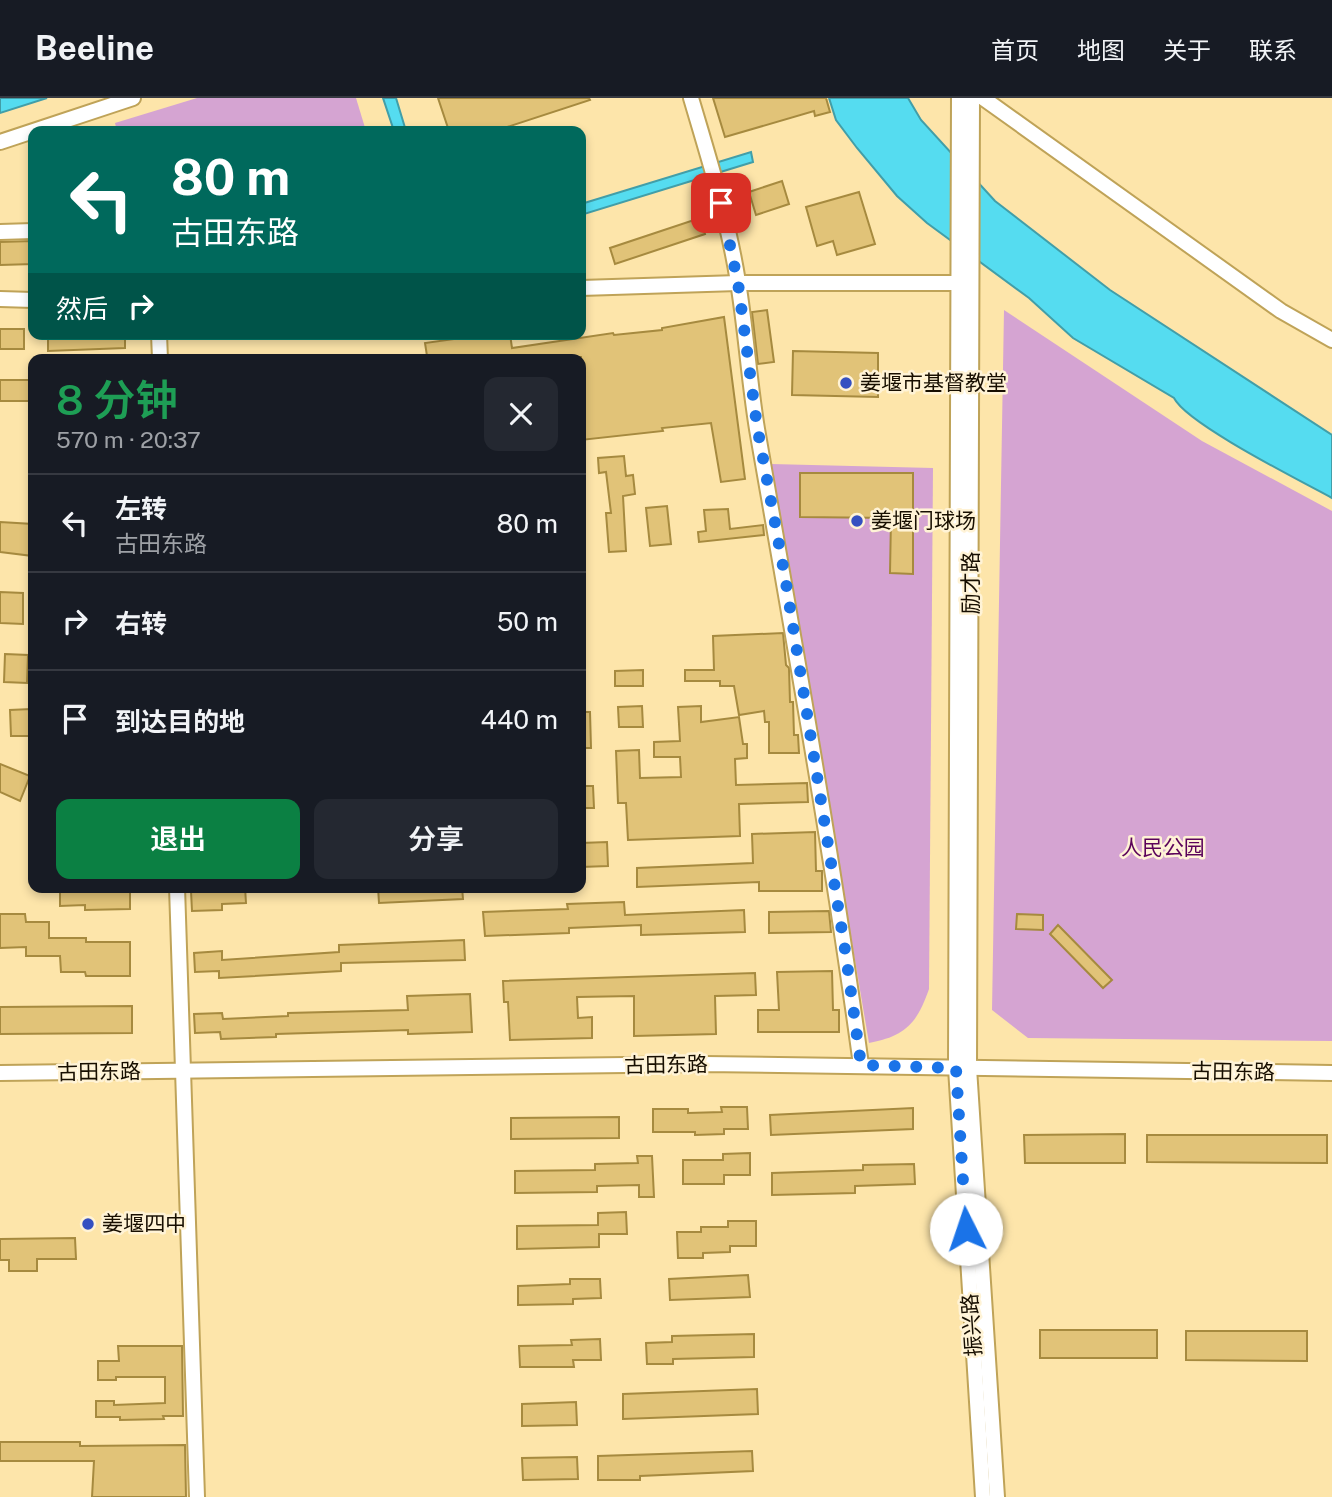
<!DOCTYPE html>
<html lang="zh">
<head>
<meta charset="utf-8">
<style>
	body { margin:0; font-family:"Public Sans","Noto Sans SC",sans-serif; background:#242831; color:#f1f3f6; height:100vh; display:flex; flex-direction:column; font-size:26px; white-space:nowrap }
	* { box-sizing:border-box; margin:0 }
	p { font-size:23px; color:#9ea1a6 }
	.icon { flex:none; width:38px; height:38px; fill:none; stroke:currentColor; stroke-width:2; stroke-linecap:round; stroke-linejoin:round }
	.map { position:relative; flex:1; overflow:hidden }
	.panel { position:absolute; left:28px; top:256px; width:558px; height:539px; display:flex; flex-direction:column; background:#171b24; border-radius:14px; box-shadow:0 4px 10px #0003 }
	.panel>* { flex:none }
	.guide { position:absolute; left:28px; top:28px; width:558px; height:214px; border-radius:14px; box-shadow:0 4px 10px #0003; background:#00695c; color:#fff; overflow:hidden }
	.pin { position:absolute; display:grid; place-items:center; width:60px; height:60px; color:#fff; margin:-30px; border-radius:14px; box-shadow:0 4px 10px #0006 }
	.me { position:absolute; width:77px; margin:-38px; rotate:356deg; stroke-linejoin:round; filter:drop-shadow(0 0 5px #0008) }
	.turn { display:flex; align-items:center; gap:24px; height:147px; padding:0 28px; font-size:32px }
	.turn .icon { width:91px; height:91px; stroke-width:2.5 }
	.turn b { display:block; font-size:49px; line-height:60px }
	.then { display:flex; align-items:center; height:66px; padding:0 28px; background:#0003; gap:14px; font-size:26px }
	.round { display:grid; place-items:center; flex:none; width:74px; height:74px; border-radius:14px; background:#242831 }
	.headline { display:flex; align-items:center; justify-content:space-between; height:119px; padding:0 28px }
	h1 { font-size:42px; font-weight:600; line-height:52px; color:#1e9e55 }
	.primary-button { display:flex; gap:14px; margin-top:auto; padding:14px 28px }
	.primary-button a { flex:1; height:80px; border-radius:14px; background:#0b8043; color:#fff; font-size:28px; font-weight:600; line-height:80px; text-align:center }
	.primary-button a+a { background:#242831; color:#f1f3f6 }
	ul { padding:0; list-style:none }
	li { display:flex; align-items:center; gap:21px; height:98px; padding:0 28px; border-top:2px solid #363941 }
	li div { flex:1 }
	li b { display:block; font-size:26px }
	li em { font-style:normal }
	header { display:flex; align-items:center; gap:42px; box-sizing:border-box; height:98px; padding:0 35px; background:#171b24; border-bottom:2px solid #363941 }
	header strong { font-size:33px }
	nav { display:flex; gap:38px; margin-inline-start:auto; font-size:24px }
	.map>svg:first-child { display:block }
	.green { fill:#d5a4d2 }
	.water { fill:#55dcf0; stroke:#429ea8; stroke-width:2 }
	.building { fill:#e1c378; stroke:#a68a3f; stroke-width:2 }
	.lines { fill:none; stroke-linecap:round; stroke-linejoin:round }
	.minor-casing { stroke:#bfa358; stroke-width:18 }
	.minor { stroke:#fff; stroke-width:14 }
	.route { stroke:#1a73e8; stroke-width:12; stroke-dasharray:0 21.6 }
	.poi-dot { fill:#3550c1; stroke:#fff3d6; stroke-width:2.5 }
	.labels { text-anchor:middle; stroke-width:5; stroke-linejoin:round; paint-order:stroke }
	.poi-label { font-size:21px; fill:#170e00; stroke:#fff3d6; text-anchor:start }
	.street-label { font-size:21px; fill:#170e00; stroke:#fff3d6 }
	.park-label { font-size:21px; fill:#5b035a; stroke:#fff3d6 }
</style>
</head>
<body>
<header>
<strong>Beeline</strong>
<nav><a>首页</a><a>地图</a><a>关于</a><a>联系</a></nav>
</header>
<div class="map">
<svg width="1332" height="1399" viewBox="0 0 1332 1399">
	<rect width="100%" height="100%" fill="#fde5aa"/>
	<g class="green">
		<polygon points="197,0 356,0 366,33 117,33 115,25"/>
		<polygon points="1004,212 1202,343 1332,413 1332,943 1028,940 992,912"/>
		<path d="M771,366L933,370L929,891C917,925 906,938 869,945Z"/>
	</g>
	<g class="water">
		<polygon points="0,0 47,0 0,15"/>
		<polygon points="383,0 396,0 406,33 394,33"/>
		<path d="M829,0H908L921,22L995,103L1110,192L1332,337V400C1301,383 1187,326 1174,300L1073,240L1029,200L927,125L897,98L857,50L836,22Z"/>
		<polygon points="751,54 753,64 581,117 581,106"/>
	</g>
	<g class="building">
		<polygon points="438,0 589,0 590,2 495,33 449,33"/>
		<polygon points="713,0 826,0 830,14 815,18 814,13 725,39"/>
		<polygon points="782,83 789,106 756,117 749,94"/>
		<polygon points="859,94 875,146 837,157 833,143 817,148 806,109"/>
		<polygon points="700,120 705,136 615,166 610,150"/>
		<polygon points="33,143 33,166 0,167 0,144"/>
		<polygon points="767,212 774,264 758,266 752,214"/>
		<polygon points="724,219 745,381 721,384 711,325 662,330 663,333 581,342 581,259 430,261 430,258 427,258 425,245 490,236 510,236 512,250 613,235 614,237 662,232 662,230"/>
		<rect x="0" y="231" width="24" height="20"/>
		<polygon points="48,236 125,236 125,250 48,253"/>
		<polygon points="793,253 878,255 878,299 792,297"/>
		<rect x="0" y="282" width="30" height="21"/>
		<polygon points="624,358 626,378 633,377 635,396 623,398 626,453 609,454 606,415 611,415 606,374 599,375 598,360"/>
		<polygon points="800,375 913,375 913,476 890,475 891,420 800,419"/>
		<polygon points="667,408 671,446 650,448 646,410"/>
		<polygon points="728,411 730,431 763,427 764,437 699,444 698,434 706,433 704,412"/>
		<polygon points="0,424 33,426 33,458 0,454"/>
		<polygon points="0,494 23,495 23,526 0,525"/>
		<polygon points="783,535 786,567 789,570 790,604 793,604 794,637 798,637 799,655 769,655 769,624 765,624 764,613 739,617 734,588 720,588 720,583 685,583 685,572 714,572 713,538"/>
		<polygon points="5,556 28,557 27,585 4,584"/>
		<polygon points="643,572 643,588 615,588 615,573"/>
		<polygon points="642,608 643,629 619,629 618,609"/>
		<polygon points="701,608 701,624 739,619 743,646 747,646 747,660 735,661 736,687 807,685 808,704 739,706 740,738 628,742 626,705 618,705 616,653 639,652 640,680 681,679 680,659 654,659 654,644 680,643 678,609"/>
		<polygon points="31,611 32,638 11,638 10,612"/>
		<polygon points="581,614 590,614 591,650 581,650"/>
		<polygon points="0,666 30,678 20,703 0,694"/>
		<polygon points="581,688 593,688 594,710 581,710"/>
		<polygon points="815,734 816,773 822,773 822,793 759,793 759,784 637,789 637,770 753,765 752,736"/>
		<polygon points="607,744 608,768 581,769 581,745"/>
		<polygon points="60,789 130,789 130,811 85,812 85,807 60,808"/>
		<polygon points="219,789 245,789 246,805 222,806 222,812 192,813 191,793 220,791"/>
		<polygon points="378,789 462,789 463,801 379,805"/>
		<polygon points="624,804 625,817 744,812 745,834 641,837 641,827 569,830 569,835 485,838 483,814 568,811 567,806"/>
		<polygon points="829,813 831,834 769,835 769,814"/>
		<polygon points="0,816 25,816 26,824 49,824 49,840 86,840 86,844 130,844 130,878 86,878 85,874 61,874 60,858 26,858 26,849 0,850"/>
		<polygon points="1017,816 1043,817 1043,832 1016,831"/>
		<polygon points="1058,827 1112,882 1103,890 1050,836"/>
		<polygon points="464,842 465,862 341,865 341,873 219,880 219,873 195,874 194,855 222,853 222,862 339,854 339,847"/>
		<polygon points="832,873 833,912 839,912 839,934 758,934 758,912 779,912 777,874"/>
		<polygon points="755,875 756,897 715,898 716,936 634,938 634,898 577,899 578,920 592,919 592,940 510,942 508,904 504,904 503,883"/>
		<polygon points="470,896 472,934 408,936 408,932 276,936 276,939 221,941 220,934 195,935 194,916 222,915 223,921 288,918 288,915 408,912 407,898"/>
		<polygon points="132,908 132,935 0,936 0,909"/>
		<polygon points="721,1009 747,1009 748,1031 724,1031 724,1036 695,1037 695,1034 653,1034 653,1011 688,1011 688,1015 722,1014"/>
		<polygon points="913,1010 913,1031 771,1037 770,1017"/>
		<polygon points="619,1019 619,1040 511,1041 511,1020"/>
		<polygon points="1125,1036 1125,1065 1025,1065 1024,1037"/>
		<polygon points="1147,1037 1327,1037 1327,1065 1147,1064"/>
		<polygon points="750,1055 750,1077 724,1077 724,1086 683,1086 683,1062 723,1062 723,1056"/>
		<polygon points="637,1058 652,1058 654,1099 639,1099 639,1087 597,1088 597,1094 515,1095 515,1073 595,1072 595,1066 638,1065"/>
		<polygon points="914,1066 915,1086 855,1088 855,1095 772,1097 772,1075 863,1072 863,1067"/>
		<polygon points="626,1114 627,1136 599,1136 599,1149 517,1151 517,1128 598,1127 598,1115"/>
		<polygon points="728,1123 756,1123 756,1148 730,1148 730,1154 703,1155 703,1160 678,1160 677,1134 701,1134 701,1129 728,1129"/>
		<polygon points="75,1140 76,1161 37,1161 37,1173 9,1173 9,1162 0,1162 0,1141"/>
		<polygon points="748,1177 750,1199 670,1202 669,1181"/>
		<polygon points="570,1181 600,1181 601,1200 573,1201 573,1206 518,1207 518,1188 570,1186"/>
		<rect x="1040" y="1232" width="117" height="28"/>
		<polygon points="1186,1233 1307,1233 1307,1263 1186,1262"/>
		<polygon points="754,1236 754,1259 673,1261 673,1266 647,1266 646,1245 672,1244 672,1238"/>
		<polygon points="600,1241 601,1262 573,1262 574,1269 520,1269 519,1248 572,1247 571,1242"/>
		<polygon points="118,1248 182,1248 183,1318 163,1318 164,1321 120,1322 120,1319 96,1319 96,1303 114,1303 114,1307 165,1305 165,1279 116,1279 116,1282 98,1282 98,1263 119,1263"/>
		<polygon points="757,1291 758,1316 623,1321 623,1296"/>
		<polygon points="576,1304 577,1327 522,1328 522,1306"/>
		<polygon points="0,1344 80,1344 80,1348 185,1347 186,1399 92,1399 94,1363 0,1363"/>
		<polygon points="752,1353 753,1373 640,1378 640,1382 598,1382 598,1358"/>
		<polygon points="577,1359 578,1381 523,1382 522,1360"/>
	</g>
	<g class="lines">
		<defs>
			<g id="minor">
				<path d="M691,0C709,61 728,121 738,184C746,233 749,282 757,331C794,543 832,754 861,967"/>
				<polyline points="959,0 956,970 983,1399"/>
				<polyline points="972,0 969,970 997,1399"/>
				<polyline points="983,0 1281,213 1332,242"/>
				<polyline points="0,44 133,0"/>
				<polyline points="0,134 33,133"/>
				<polyline points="581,190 738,185 968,185"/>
				<polyline points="0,201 33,202"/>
				<polyline points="159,236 160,261"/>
				<polyline points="177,789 197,1399"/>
				<polyline points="0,975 704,966 1332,975"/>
			</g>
		</defs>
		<use href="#minor" class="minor-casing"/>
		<use href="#minor" class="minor"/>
	</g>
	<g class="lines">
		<polyline class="route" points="721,105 738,185 757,328 785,479 846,858 861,967 956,970 966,1131"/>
	</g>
	<g class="poi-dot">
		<circle cx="846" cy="285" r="7"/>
		<circle cx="857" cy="423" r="7"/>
		<circle cx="88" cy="1126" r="7"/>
	</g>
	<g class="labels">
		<g class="poi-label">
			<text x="860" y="292">姜堰市基督教堂</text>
			<text x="871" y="430">姜堰门球场</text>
			<text x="102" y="1133">姜堰四中</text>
		</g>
		<g class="street-label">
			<text transform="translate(971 485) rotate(-90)" y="7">励才路</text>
			<text transform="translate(666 967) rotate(-1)" y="7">古田东路</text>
			<text transform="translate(99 974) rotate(-1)" y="7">古田东路</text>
			<text transform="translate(1233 974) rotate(1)" y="7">古田东路</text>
			<text transform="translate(972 1227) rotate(-94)" y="7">振兴路</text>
		</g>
		<g class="park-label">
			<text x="1163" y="757">人民公园</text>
		</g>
	</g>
</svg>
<div class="pin" style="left:721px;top:105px;background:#d93025"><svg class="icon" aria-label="arrive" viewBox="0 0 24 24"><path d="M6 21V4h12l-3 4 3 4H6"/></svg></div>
<svg class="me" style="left:966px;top:1131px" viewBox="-20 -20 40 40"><circle r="19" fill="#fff"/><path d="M0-13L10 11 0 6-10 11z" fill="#1a73e8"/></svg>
<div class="guide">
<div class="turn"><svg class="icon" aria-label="left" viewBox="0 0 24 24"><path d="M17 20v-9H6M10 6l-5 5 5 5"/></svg><div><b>80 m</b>古田东路</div></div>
<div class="then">然后<svg class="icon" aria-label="right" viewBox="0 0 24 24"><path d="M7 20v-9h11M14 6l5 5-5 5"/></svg></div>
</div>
<section class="panel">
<div class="headline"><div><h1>8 分钟</h1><p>570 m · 20:37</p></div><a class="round"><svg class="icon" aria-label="close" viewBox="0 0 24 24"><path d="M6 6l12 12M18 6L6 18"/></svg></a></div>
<ul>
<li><svg class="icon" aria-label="left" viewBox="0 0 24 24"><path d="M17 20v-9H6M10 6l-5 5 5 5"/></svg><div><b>左转</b><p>古田东路</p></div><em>80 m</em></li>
<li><svg class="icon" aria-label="right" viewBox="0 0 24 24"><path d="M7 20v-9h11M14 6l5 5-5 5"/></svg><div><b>右转</b></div><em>50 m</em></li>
<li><svg class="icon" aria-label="arrive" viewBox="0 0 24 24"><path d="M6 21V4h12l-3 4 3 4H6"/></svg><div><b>到达目的地</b></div><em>440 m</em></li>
</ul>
<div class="primary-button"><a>退出</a><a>分享</a></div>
</section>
</div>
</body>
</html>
